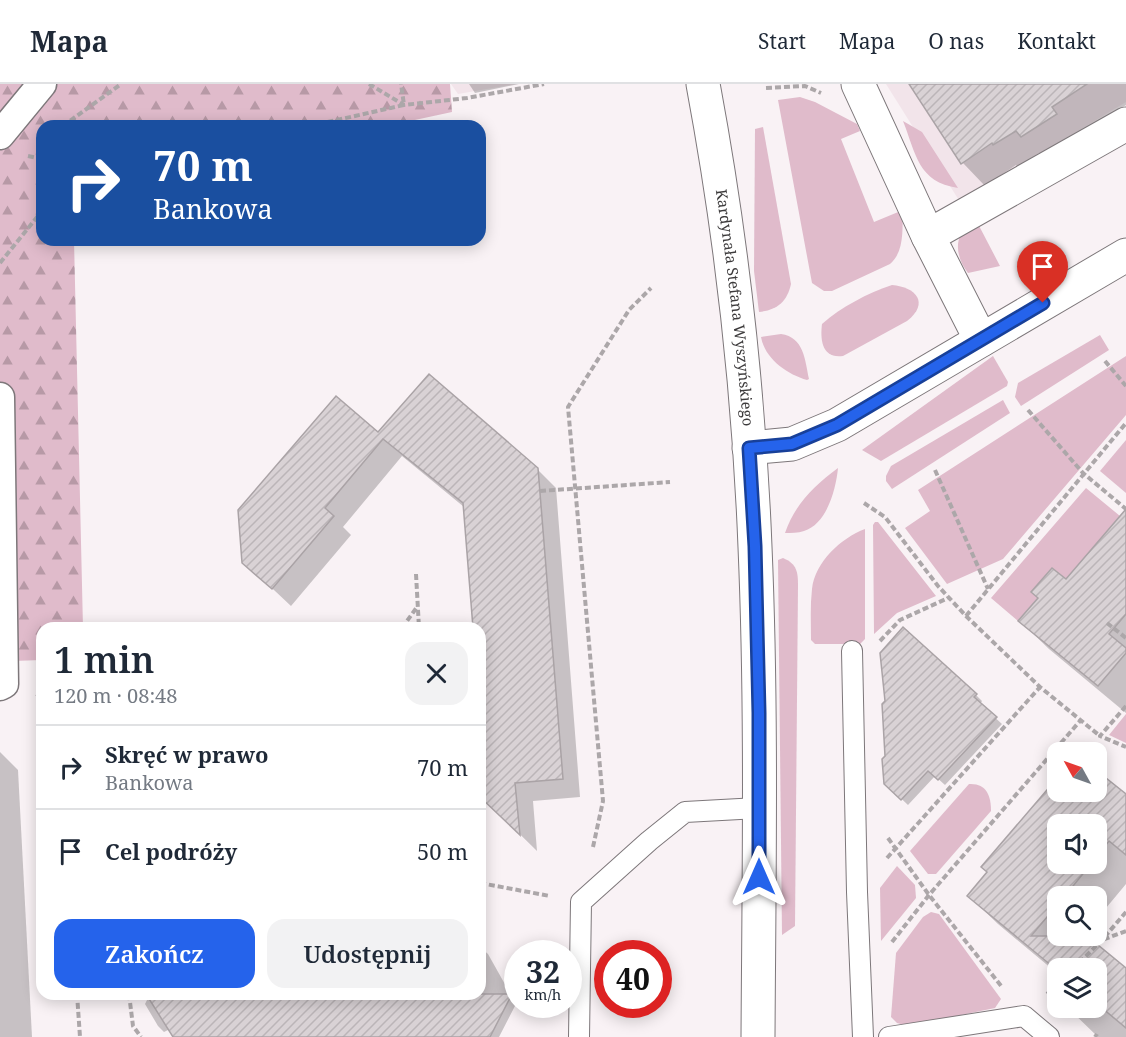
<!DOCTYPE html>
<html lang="pl">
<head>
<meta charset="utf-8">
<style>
	body { margin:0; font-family:"Noto Serif",serif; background:#f2f2f3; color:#1f2937; height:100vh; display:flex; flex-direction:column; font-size:22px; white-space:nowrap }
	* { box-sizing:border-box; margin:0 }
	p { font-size:20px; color:#747a83 }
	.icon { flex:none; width:33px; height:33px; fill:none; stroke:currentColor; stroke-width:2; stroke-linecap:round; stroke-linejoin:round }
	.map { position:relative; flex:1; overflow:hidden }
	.sheet { position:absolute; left:36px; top:538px; width:450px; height:378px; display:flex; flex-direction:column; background:#fff; border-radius:18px; box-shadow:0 3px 15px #0003 }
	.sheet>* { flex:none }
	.banner { position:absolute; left:36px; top:36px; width:450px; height:126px; border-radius:18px; box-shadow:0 3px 15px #0003; background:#1a4fa0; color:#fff; overflow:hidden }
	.needle { width:39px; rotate:310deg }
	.controls { position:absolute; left:1047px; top:658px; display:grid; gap:12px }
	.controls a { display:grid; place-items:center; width:60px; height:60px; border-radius:12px; background:#fff; box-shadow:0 3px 15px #0003; font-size:30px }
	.speed { position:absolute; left:504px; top:856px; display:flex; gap:12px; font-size:30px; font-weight:700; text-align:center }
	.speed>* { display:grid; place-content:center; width:78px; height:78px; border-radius:50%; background:#fff; box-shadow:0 3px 15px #0003; line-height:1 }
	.speed small { font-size:15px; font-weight:400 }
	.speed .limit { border:9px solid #d22; background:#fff; color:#111 }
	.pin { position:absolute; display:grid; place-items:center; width:51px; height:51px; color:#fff; margin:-62px -26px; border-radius:50% 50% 50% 0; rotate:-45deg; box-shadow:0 0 6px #0007 }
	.pin .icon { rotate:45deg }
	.me { position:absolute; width:66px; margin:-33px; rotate:0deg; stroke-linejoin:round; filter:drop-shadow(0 0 4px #0008) }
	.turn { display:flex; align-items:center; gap:21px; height:126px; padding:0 18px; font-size:27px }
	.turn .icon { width:78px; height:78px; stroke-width:2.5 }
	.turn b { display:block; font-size:42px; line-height:51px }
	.round { display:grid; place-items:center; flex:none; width:63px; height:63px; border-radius:18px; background:#f2f2f3 }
	.headline { display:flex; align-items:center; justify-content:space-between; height:102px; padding:0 18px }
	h1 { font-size:36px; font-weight:600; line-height:45px }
	.primary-button { display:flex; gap:12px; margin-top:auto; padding:12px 18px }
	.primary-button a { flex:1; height:69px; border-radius:18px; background:#2563eb; color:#fff; font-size:24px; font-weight:600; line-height:69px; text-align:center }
	.primary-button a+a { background:#f2f2f3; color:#1f2937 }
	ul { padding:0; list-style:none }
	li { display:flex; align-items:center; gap:18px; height:84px; padding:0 18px; border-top:2px solid #e0e1e3 }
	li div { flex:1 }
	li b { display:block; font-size:22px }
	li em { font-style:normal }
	header { display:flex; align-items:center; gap:36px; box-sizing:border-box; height:84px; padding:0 30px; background:#fff; border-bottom:2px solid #e0e1e3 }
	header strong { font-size:28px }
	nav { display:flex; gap:33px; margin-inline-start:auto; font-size:21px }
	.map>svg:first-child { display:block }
	.built { fill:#f2e4ea }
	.green { fill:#e0bbcb }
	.forest { fill:url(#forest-firs) }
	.shadow { fill:#0003; fill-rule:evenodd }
	.building { fill:url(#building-hatch); stroke:#aaa3a6; stroke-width:1.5 }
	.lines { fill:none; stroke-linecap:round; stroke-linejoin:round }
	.service-casing { stroke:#7d777a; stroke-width:22 }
	.pedestrian-casing { stroke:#7d777a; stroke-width:31 }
	.minor-casing { stroke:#7d777a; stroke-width:35 }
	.tertiary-casing { stroke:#7d777a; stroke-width:35 }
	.path { stroke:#aca7a9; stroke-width:4; stroke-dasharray:6 3; stroke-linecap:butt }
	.service { stroke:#fff; stroke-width:20 }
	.pedestrian { stroke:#fff; stroke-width:28 }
	.minor { stroke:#fff; stroke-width:33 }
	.tertiary { stroke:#fff; stroke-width:33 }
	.route-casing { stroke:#184099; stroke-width:15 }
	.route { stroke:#2563eb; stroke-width:10 }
	.labels { text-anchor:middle; stroke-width:4.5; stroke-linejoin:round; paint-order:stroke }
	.street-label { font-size:15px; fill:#3d3b3c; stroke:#fff }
</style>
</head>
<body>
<header>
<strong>Mapa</strong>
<nav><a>Start</a><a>Mapa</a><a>O nas</a><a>Kontakt</a></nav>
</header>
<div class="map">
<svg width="1126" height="953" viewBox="0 0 1126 953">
	<defs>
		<pattern id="forest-firs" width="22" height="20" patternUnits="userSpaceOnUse" patternTransform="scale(1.5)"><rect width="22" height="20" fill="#e0bbcb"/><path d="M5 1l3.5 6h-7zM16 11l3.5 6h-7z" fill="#b799a6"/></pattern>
		<pattern id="building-hatch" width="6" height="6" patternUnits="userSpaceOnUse" patternTransform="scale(1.5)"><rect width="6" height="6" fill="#d9d2d5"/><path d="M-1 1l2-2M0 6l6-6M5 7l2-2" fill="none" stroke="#bbb5b8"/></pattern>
	</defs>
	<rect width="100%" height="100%" fill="#f9f2f5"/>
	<g class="built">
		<polygon points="451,0 515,0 458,10"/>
		<polygon points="886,0 1126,0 1126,18 960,118"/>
	</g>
	<g class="green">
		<path d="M800,13L815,18L857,40L860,47L841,55L874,138L903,126C902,145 905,167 890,180L832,207H824L812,199L778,16Z"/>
		<path d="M903,37L922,48L958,104C918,98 916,70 903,37Z"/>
		<path d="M763,43L791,200C787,218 777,226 759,228L754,187L755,45Z"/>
		<path d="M976,136L1000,182L968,189C960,179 954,163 961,150C964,145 972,140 976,136Z"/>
		<path d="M892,201C916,203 930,219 907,237L843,272C822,275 820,256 822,240C841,223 868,209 892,201Z"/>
		<path d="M781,250C804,253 805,276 809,295L807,296C787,290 765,275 761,253Z"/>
		<polygon points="1100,251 1109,266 1021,322 1015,313 1018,299"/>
		<polygon points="993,272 1008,298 1007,302 881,377 862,366"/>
		<polygon points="1126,272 1126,331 1003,475 947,500 905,444 930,427 918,406"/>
		<polygon points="1003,316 1010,329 892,405 886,397 886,392 891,382"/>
		<polygon points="1126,356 1126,409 1100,387"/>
		<path d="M838,384C836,405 827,440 804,447C798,449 791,449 785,449C795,420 814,402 838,384Z"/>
		<polygon points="1086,404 1120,432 1066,495 1052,484 1031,508 1038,514 1018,537 991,514"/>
		<polygon points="875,438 878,438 936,512 897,529 874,550 873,441"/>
		<path d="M865,445V555L860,560H815L811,556C811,539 810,522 812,505C815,478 841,454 865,445Z"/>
		<path d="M783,474C797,480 798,488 798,502L795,842L782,851L778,476Z"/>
		<polygon points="1126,630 1126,659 1109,651"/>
		<path d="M969,700C986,699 991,711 991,727L936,790H928L910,767Z"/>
		<polygon points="897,782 915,801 916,814 881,857 880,804"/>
		<polygon points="931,828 939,830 1001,915 995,924 908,942 897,939 891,933 896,869 923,833"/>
	</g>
	<polygon class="forest" points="0,0 450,0 452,28 387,42 42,42 42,156 74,156 83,544 42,544 42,576 13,577 0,580"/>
	<g class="shadow">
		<polygon points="469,0 519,0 475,9"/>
		<polygon points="910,0 1126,0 1126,21 1045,75 1039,69 1017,83 1016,81 985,102 963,79"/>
		<polygon points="378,350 537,385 556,404 580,713 533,717 537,767 480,711 480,661 483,658 480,618 480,544 474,544 464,423 402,372 343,443 351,451 291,522 244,478"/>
		<polygon points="1126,427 1126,629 1049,565 1020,537 1066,498"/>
		<polygon points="976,611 982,617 980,620 1002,640 945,701 935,692 908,721 885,699"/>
		<polygon points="0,668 18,686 32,953 0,953"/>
		<path d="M1058,708L1126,712V800L1096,836V813H1058V852H1086L1126,885V953H1098L1068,924H1096V885H1058V890L998,840L969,812ZM1058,741H1096V780H1058Z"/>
		<polygon points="480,863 488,870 516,920 499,953 174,953 170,945 164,948 158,942 145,920 150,910 480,910"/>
	</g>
	<g class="building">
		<polygon points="909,0 1087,0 1052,23 1057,30 1021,53 1016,47 993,61 992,59 961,80"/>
		<polygon points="429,290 538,384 563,695 515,699 520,751 480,713 480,679 483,679 480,637 480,544 473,544 463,419 383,355 325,424 334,432 272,505 242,479 238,426 336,312 378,348"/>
		<polygon points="1126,425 1126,530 1109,550 1126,564 1126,569 1098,602 1018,537 1038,514 1031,508 1052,484 1066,495"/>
		<polygon points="903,543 977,610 974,613 997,633 938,696 928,687 901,716 884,700 882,675 885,672 882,620 885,617 880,569"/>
		<polygon points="1096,686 1126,710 1126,771 1109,757 1096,773 1096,741 1058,741 1058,780 1091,780 1064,813 1058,813 1058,820 1031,852 1087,852 1126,884 1126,944 1096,919 1096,885 1058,885 1058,887 967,812 987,788 981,783 1058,693 1058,708 1096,708"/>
		<polygon points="146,910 512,910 490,953 173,953"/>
	</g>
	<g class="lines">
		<defs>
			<g id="service">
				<polyline points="852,567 857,808 863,953"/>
				<polyline points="579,953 581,818 649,757 685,728 758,724"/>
				<polyline points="889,953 1024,932 1049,953"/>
			</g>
			<g id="pedestrian">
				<polyline points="0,51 42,0"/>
				<polyline points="0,313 4,600 0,602"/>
			</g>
			<g id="minor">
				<polyline points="858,0 928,152"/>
				<polyline points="981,256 928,152 1126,40"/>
				<polyline points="749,364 792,360 837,341 1126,171"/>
			</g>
			<g id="tertiary">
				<path id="s1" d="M703,0C731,150 749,310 755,463C762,626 759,790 758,953"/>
			</g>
		</defs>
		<use href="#service" class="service-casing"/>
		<use href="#pedestrian" class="pedestrian-casing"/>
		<use href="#minor" class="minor-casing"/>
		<use href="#tertiary" class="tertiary-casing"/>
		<g class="path">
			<polyline points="369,0 404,21 467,14 544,0"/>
			<polyline points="766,4 805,2 821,9"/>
			<polyline points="63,42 121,0"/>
			<polyline points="310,42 404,21 401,0"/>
			<polyline points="28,72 42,75"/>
			<polyline points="0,179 42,127"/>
			<polyline points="1105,277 1126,302"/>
			<polyline points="1028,326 1083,389 1126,425"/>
			<polyline points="935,386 988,505"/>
			<polyline points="540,407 670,398"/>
			<polyline points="864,419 885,433 938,502 966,532 1040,603 1100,652"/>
			<polyline points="416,490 419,544"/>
			<polyline points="966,532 1126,339"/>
			<polyline points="1107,539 1126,554"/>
			<polyline points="402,544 417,523"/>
			<polyline points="880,557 900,536 948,514"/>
			<polyline points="37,610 42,617"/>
			<polyline points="1126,622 1100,652 1126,663"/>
			<polyline points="888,754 929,811 1002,903"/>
			<polyline points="593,763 603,717 568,323 629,226 651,204"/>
			<polyline points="887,774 1040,603"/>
			<polyline points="480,799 550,812"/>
			<polyline points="1096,852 1102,856 1126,847"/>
			<polyline points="892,858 929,811 1080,637"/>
			<polyline points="1073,885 1102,856 1126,828"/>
			<polyline points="77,910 80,953"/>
			<polyline points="129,910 133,942 141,953"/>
			<polyline points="1047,910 1058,900"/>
			<polyline points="1095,953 1097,950"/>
		</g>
		<use href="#service" class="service"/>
		<use href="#pedestrian" class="pedestrian"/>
		<use href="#minor" class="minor"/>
		<use href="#tertiary" class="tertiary"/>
	</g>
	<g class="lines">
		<defs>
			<polyline id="route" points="759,793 759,629 755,462 749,364 792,360 837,341 1043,219"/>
		</defs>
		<use href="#route" class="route-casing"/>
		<use href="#route" class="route"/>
	</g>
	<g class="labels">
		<g class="street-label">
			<text dy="5" stroke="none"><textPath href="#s1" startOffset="226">Kardynała Stefana Wyszyńskiego</textPath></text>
		</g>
	</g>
</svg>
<div class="controls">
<a><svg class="needle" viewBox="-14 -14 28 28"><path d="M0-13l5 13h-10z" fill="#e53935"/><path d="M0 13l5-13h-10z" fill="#747a83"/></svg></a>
<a><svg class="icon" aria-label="sound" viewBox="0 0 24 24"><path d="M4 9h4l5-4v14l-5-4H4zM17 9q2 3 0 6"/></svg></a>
<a><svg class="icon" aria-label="search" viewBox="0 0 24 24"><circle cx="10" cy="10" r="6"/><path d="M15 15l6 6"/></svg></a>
<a><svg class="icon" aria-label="layers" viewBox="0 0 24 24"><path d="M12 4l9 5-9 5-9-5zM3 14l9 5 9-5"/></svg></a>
</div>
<div class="speed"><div>32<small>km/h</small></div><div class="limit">40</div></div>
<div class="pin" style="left:1043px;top:219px;background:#d93025"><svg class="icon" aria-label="arrive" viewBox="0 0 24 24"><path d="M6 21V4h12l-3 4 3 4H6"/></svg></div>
<svg class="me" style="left:759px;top:793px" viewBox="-20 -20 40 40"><path d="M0-17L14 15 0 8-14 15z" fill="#2563eb" stroke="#fff" stroke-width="4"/></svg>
<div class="banner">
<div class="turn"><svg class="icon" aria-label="right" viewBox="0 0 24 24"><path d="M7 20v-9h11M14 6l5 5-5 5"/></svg><div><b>70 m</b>Bankowa</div></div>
</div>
<section class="sheet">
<div class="headline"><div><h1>1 min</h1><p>120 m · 08:48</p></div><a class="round"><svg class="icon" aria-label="close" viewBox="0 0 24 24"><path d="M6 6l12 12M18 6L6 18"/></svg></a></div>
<ul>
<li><svg class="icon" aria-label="right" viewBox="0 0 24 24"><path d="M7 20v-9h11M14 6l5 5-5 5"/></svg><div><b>Skręć w prawo</b><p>Bankowa</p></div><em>70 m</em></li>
<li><svg class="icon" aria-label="arrive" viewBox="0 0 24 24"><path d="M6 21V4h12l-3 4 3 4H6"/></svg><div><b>Cel podróży</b></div><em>50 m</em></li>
</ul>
<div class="primary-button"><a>Zakończ</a><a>Udostępnij</a></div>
</section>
</div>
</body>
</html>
